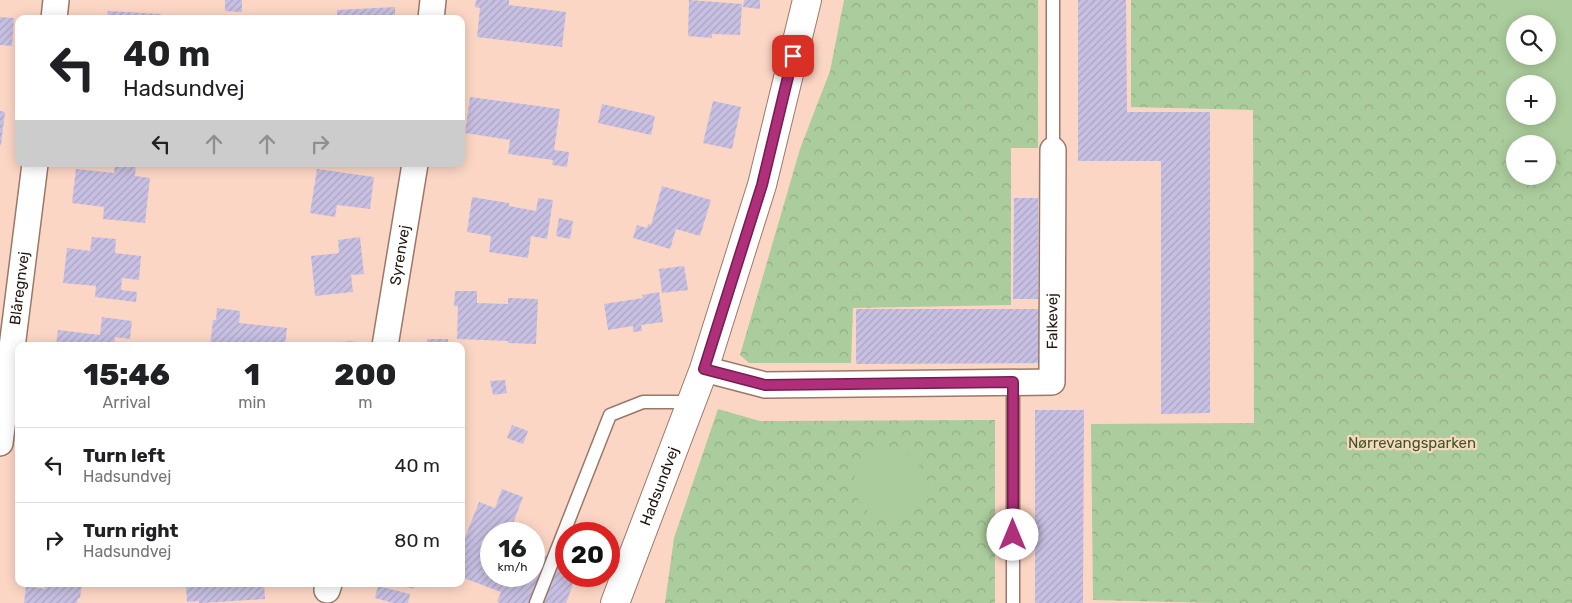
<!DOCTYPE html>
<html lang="en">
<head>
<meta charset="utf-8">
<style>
	body { margin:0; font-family:Rubik,sans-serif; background:#f6f6f6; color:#202124; height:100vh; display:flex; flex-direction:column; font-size:19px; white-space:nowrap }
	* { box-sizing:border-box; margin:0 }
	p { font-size:16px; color:#757577 }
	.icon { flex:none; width:28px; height:28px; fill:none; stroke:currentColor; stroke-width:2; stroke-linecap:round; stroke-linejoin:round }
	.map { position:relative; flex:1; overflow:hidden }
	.side { position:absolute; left:15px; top:342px; width:450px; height:245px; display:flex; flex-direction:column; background:#fff; border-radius:10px; box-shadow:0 2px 12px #0003 }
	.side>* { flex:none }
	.guide { position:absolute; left:15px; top:15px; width:450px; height:152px; border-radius:10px; box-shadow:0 2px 12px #0003; background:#fff; color:#202124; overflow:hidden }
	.controls { position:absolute; left:1506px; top:15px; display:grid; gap:10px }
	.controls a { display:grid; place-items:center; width:50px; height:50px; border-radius:50%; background:#fff; box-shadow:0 2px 12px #0003; font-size:25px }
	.speed { position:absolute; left:480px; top:522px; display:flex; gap:10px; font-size:25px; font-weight:700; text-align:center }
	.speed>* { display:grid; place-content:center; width:65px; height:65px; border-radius:50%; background:#fff; box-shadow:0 2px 12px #0003; line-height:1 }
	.speed small { font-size:12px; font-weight:400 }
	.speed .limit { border:8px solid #d22; background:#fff; color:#111 }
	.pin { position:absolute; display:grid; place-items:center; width:42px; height:42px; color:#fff; margin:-21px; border-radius:10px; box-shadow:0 2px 8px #0006 }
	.me { position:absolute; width:55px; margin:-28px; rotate:0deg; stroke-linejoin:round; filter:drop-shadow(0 0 4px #0008) }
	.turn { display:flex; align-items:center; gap:18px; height:105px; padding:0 25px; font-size:22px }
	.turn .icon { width:65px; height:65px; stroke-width:2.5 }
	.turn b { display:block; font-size:35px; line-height:42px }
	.lanes { display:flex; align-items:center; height:48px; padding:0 25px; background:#0003; justify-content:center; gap:25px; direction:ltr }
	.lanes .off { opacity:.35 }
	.eta { display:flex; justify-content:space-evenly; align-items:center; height:85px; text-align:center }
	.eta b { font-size:30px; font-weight:800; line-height:35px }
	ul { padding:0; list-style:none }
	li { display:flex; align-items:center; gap:15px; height:75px; padding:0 25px; border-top:1px solid #e0e0e0 }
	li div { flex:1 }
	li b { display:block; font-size:19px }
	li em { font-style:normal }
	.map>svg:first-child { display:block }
	.park { fill:url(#park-crowns); fill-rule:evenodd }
	.pitch { fill:#abcc9c; fill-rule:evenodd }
	.building { fill:url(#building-hatch) }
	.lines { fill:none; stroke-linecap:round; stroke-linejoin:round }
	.service-casing { stroke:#9a7869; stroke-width:15 }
	.minor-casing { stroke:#9a7869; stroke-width:28 }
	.tertiary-casing { stroke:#9a7869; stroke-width:30 }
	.service { stroke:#fff; stroke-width:12 }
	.minor { stroke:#fff; stroke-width:25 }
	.tertiary { stroke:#fff; stroke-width:28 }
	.route-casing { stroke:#721f50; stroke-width:12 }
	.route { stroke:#b02f7b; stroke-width:9 }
	.labels { text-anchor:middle; stroke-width:4.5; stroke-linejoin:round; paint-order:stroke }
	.street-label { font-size:15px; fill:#231610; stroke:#fcd6c5 }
	.park-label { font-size:15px; fill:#345d1c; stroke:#fcd6c5 }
</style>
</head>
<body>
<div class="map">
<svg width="1572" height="603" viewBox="0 0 1572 603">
	<defs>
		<pattern id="park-crowns" width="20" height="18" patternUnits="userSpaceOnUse" patternTransform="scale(1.25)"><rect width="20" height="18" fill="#abcc9c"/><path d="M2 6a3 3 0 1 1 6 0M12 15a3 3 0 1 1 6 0" fill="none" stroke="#93ae85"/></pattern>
		<pattern id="building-hatch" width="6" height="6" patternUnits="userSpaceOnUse" patternTransform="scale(1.25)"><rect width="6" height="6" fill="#c8c0e2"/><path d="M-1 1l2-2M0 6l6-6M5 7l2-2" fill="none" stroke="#aca4c1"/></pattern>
	</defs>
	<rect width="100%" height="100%" fill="#fcd6c5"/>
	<g class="park">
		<polygon points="844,0 1038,0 1038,148 1011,148 1011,305 853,308 851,363 749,363 740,355 800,149 830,71"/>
		<path d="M1131,0H1572V603H1213L1093,600L1091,424L1254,423L1253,110L1131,107ZM1515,24H1548V56H1515ZM1515,84H1548V116H1515ZM1515,144H1548V176H1515Z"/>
		<polygon points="718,409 760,421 995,420 995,603 665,603 674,538"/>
	</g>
	<g class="pitch">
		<path d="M1496,0H1572V144L1548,146V144H1515V148H1504ZM1515,24H1548V56H1515ZM1515,84H1548V116H1515Z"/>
		<circle cx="889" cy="483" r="35"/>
	</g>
	<g class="building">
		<polygon points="225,0 242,0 242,12 225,11"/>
		<polygon points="476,0 509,0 509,5 566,12 562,47 477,37 480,8 475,7"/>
		<polygon points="689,0 742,4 740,35 712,34 712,38 688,36"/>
		<polygon points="744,0 760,0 760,9 743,7"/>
		<polygon points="1078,0 1126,0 1127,112 1210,112 1210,413 1161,414 1161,161 1078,161"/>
		<polygon points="395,7 395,19 337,19 337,10"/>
		<polygon points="108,11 161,14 160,19 107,19"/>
		<polygon points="0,17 14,18 12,46 0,45"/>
		<polygon points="470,97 560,109 554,150 569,152 567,167 552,165 553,160 508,154 510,140 465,133"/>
		<polygon points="713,101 741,107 732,149 703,143"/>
		<polygon points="602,104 655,116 651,135 598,123"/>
		<polygon points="0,111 5,112 1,145 0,145"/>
		<polygon points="115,164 136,164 135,176 150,178 145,223 103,219 104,207 72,203 76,169 114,173"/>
		<polygon points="317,169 374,177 370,209 337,205 335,217 310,213"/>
		<polygon points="662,186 711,200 700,236 676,229 670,249 633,238 637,225 647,228 648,224 651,225"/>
		<polygon points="472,197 509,203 509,206 536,211 538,198 553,200 547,239 531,236 528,258 489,252 491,236 467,232"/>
		<polygon points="1014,198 1038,198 1038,299 1013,299"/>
		<polygon points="559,218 573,221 570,239 556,236"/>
		<polygon points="92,237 116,239 115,253 141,256 139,280 122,278 121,290 137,292 136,302 95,297 96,286 63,283 67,248 90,251"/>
		<polygon points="360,237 364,274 351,275 353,292 315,296 311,256 339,253 338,240"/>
		<polygon points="684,266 688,290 662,293 659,269"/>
		<polygon points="455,291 477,291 477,303 508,304 508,298 538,299 536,344 508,343 508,341 457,339 458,306 454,306"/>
		<polygon points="659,292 663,322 641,325 642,331 633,332 633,326 608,330 604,304 643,298 642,295"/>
		<polygon points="217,308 240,311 239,323 287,328 285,346 210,346 213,320 216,320"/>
		<polygon points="856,309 1043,309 1043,363 856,364"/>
		<polygon points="102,317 132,321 130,339 115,337 114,346 56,346 58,330 100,335"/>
		<polygon points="427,339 448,339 448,344 460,344 460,346 427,346"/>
		<polygon points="353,341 353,346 313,346 313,344"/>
		<polygon points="505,380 507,393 493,395 490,381"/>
		<polygon points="1035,410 1084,410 1083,603 1035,603"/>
		<polygon points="512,425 528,431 523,444 507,438"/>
		<polygon points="502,489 523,497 509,534 491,534 491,576 534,576 534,551 566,564 566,576 576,576 566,603 500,603 497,602 501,592 461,577 461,548 479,502 495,508"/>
		<polygon points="17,494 19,494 19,510 16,510"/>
		<polygon points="45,584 82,584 80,598 78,598 77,603 24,603 26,586 45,589"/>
		<polygon points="186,584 264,584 265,599 203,603 199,603 199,601 187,602"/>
		<polygon points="397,584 415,584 414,589"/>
		<polygon points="378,586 410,594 408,603 393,603 375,598"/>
	</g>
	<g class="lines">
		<defs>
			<g id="service">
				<polyline points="1053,0 1053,150"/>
				<polyline points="536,603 610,415 643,402 692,402"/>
				<polyline points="1013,603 1013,382"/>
			</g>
			<g id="minor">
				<polyline points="54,19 56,0"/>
				<polyline points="431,19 433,0"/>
				<path id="s1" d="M385,346L415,164"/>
				<path id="s2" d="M704,369L765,385L1052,382L1053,150"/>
				<path id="s3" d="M0,443L35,164"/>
				<polyline points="327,590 329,584"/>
			</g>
			<g id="tertiary">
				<path id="s4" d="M615,603L704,369L762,185L807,0"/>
			</g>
		</defs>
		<use href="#service" class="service-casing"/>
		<use href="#minor" class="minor-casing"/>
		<use href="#tertiary" class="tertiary-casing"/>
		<use href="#service" class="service"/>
		<use href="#minor" class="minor"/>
		<use href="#tertiary" class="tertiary"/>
	</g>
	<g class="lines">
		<defs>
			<polyline id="route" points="793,56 762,185 704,369 765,385 1013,382 1013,535"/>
		</defs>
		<use href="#route" class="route-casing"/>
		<use href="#route" class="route"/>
	</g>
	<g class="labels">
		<g class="street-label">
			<text dy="5" stroke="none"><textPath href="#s1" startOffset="92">Syrenvej</textPath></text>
			<text dy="5" stroke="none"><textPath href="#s3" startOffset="156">Blåregnvej</textPath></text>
			<text dy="5" stroke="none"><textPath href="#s2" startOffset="411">Falkevej</textPath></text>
			<text dy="5" stroke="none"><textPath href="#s4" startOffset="125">Hadsundvej</textPath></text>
		</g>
		<g class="park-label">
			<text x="1412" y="448">Nørrevangsparken</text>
		</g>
	</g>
</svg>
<div class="controls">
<a><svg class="icon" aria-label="search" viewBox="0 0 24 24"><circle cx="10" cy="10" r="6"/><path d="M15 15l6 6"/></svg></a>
<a>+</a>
<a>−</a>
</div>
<div class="speed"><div>16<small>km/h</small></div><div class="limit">20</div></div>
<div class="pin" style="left:793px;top:56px;background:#d93025"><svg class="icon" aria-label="arrive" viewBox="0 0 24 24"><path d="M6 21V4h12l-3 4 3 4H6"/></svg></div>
<svg class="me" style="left:1013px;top:535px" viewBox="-20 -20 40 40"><circle r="19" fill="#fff"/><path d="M0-13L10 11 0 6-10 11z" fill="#b02f7b"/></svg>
<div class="guide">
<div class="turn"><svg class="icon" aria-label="left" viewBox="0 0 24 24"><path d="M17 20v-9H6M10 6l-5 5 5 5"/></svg><div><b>40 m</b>Hadsundvej</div></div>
<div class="lanes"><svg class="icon" aria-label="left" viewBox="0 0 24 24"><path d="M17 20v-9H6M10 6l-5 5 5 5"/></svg><svg class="icon off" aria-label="ahead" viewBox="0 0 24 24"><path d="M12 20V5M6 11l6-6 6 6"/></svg><svg class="icon off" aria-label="ahead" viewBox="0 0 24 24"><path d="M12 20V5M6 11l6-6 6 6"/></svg><svg class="icon off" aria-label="right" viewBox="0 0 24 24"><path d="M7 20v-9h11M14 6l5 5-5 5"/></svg></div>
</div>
<section class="side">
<div class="eta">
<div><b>15:46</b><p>Arrival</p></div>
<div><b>1</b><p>min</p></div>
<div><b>200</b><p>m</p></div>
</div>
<ul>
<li><svg class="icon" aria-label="left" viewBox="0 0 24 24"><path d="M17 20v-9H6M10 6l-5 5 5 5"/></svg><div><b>Turn left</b><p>Hadsundvej</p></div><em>40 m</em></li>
<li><svg class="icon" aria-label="right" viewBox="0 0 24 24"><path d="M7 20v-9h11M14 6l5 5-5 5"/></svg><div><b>Turn right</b><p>Hadsundvej</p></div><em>80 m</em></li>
</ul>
</section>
</div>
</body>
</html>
